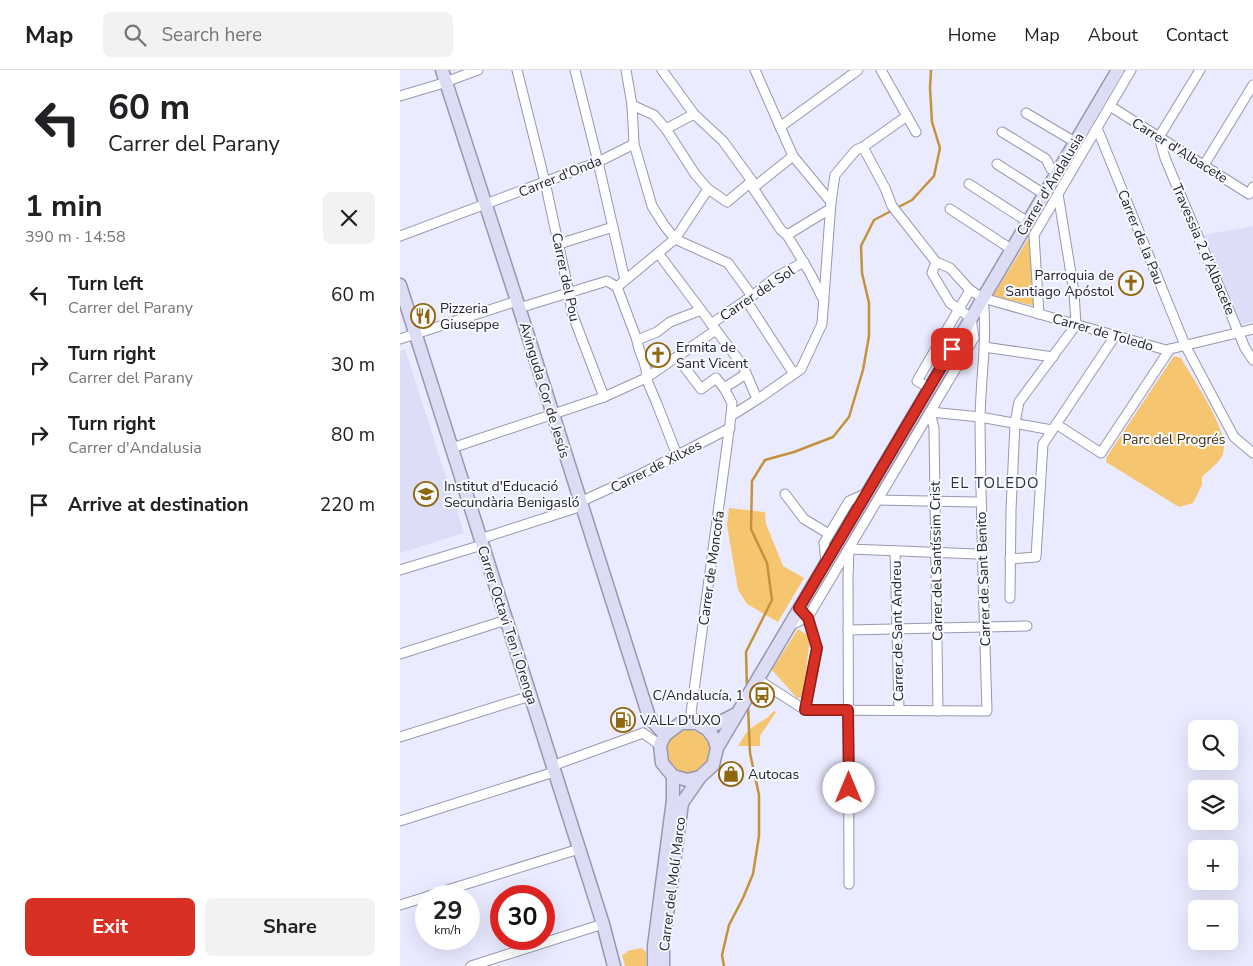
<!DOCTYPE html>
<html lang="en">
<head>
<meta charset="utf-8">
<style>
	body { margin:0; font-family:"Nunito Sans",sans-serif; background:#f2f2f2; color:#202124; height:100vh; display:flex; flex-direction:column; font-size:19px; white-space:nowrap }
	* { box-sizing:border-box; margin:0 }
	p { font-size:16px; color:#757577 }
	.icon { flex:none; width:28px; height:28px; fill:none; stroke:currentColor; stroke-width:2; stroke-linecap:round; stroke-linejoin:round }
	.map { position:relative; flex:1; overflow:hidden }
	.side { display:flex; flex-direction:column; background:#fff; width:400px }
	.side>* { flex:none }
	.banner { background:#fff; color:#202124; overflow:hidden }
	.buttons { position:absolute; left:788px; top:650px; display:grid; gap:10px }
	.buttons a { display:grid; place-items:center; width:50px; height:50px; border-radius:8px; background:#fff; box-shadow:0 5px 20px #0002; font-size:25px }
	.speed { position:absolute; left:15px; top:815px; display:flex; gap:10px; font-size:25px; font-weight:700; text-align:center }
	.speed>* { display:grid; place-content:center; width:65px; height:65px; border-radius:50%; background:#fff; box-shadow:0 5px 20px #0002; line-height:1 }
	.speed small { font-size:12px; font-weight:400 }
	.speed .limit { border:8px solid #d22; background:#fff; color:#111 }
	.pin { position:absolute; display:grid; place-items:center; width:42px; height:42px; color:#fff; margin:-21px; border-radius:10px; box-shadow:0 2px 8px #0006 }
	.me { position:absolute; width:55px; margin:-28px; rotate:0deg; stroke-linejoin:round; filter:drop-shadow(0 0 4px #0008) }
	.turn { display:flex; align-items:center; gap:18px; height:105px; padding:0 25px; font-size:22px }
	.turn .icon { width:65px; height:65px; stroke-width:2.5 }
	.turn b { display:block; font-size:35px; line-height:42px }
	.round { display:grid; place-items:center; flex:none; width:52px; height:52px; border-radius:8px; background:#f2f2f2 }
	.overview { display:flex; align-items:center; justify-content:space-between; height:85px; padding:0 25px }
	h1 { font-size:30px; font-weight:700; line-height:38px }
	.action { display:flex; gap:10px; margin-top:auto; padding:10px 25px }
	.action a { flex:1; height:58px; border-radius:8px; background:#d93025; color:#fff; font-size:20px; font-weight:700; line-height:58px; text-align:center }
	.action a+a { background:#f2f2f2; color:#202124 }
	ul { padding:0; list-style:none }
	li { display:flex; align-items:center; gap:15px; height:70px; padding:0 25px }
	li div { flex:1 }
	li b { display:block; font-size:19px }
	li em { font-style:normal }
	header { display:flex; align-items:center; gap:30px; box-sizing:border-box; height:70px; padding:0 25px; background:#fff; border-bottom:1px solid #e0e0e0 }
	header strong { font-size:24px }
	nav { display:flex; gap:28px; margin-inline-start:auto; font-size:18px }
	.search { width:350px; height:45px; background:#f2f2f2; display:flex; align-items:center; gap:12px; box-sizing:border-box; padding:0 18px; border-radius:8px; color:#757577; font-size:19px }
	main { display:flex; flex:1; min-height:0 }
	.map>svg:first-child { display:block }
	.built { fill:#dcdef7 }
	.green { fill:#f6c570 }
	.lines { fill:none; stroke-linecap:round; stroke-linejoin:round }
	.stream { stroke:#c3933b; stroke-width:2.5 }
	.street-casing { stroke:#9798af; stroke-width:11 }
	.secondary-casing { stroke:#9798af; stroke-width:15 }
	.street { stroke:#fff; stroke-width:9 }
	.secondary { stroke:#dcdcf5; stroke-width:12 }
	.route-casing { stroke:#8d1f18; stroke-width:12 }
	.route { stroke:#d93025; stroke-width:9 }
	.labels { text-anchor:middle; stroke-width:4; stroke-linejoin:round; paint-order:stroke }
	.street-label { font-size:14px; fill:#23232c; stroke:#f9faff }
	.poi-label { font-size:14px; fill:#23232c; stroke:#f9faff; text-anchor:start }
	.park-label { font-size:14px; fill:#45310b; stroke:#f9faff }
	.neighbourhood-label { font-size:15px; letter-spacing:1px; fill:#303143; stroke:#f9faff }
</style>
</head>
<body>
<header>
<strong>Map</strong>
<div class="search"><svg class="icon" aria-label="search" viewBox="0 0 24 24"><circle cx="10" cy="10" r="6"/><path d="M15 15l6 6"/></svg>Search here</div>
<nav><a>Home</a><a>Map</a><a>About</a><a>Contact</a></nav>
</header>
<main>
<section class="side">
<div class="banner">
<div class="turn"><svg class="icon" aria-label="left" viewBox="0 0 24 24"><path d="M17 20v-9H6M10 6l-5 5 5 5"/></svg><div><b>60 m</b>Carrer del Parany</div></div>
</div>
<div class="overview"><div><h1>1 min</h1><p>390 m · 14:58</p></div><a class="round"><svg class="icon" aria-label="close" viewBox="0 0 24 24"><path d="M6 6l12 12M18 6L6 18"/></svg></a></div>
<ul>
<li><svg class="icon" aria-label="left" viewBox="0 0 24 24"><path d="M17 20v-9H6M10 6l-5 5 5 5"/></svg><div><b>Turn left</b><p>Carrer del Parany</p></div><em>60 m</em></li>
<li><svg class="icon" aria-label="right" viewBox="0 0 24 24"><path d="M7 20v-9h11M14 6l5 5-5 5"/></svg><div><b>Turn right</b><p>Carrer del Parany</p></div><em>30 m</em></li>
<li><svg class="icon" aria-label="right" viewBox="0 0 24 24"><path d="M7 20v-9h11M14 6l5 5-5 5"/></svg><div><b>Turn right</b><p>Carrer d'Andalusia</p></div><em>80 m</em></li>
<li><svg class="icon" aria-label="arrive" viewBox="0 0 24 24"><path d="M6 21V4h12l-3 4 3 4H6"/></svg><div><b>Arrive at destination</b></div><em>220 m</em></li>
</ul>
<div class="action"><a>Exit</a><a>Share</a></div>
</section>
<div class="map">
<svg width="853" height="896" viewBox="0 0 853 896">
	<rect width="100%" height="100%" fill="#eaebff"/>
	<g class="built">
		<polygon points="853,156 853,252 841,255 804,165"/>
		<polygon points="5,279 64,463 0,483 0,281"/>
	</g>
	<g class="green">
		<polygon points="630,166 635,236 593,226"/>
		<path d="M774,286L781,288C792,308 831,362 823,384C819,393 809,400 802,407V415L793,433L779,437L706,392V388Z"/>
		<polygon points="329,438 365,442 366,454 383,496 404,508 378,552 347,534 338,520 327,455"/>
		<polygon points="398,559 410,567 403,627 397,628 372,600"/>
		<polygon points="374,641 376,642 360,666 360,676 338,676 346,663 355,655 367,648"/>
		<circle cx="288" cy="682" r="22"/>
		<polygon points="242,878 246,882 246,896 225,896 222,885 226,883 227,881"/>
	</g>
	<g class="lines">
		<g class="stream">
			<polyline points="347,618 346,582 372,530 367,493 351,459 352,411 365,390 394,382 433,367 449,347 463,300 469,266 469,233 462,203 461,176 474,150 512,130 534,106 540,78 532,52 530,18 531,0"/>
			<polyline points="324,896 322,885 329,855 343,828 353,804 359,766 359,725 350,683 348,636"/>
		</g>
		<defs>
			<g id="street">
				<polyline points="117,0 145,112 169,223 172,243 204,327"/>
				<polyline points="175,0 198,92 225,210"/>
				<polyline points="226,0 232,35 234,74 252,136 264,155 275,169 328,193 352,226"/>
				<polyline points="262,0 294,44 323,71 352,111 353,118 381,160 387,165 410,203 424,231"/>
				<polyline points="355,0 393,86 431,132"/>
				<polyline points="481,0 516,62"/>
				<polyline points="0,26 37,15 78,0"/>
				<polyline points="232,35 254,45 266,59 295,104 308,119 327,132 352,111"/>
				<polyline points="710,36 849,124 853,117"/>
				<polyline points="626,43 675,72"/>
				<polyline points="380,57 458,0"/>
				<polyline points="697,58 785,275 834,367 853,383"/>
				<polyline points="266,59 294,44"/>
				<polyline points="602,62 646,89 651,99 657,103"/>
				<polyline points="759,67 765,88 845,278 853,290"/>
				<polyline points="759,67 800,0"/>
				<polyline points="463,77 485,118 492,136 536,192 550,198 570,220"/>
				<polyline points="597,94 644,124"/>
				<polyline points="804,95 853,15"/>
				<polyline points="569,114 628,152"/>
				<polyline points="353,118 393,86"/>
				<polyline points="550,139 611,179"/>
				<polyline points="387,165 430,139"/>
				<polyline points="0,166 198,92 234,74"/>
				<polyline points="159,174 213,157"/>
				<polyline points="258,183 343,296 357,329"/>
				<polyline points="217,217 275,169 308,119"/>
				<path d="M217,217L237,270C238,283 249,296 246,308"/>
				<polyline points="346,230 394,304"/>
				<polyline points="119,238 207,211 217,217"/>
				<polyline points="639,244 634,165 731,0"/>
				<polyline points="311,254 352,226 376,207 404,192"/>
				<polyline points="0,269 117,231"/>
				<polyline points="237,270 257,262 270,252 301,240"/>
				<polyline points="584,277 653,287"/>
				<polyline points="277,287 301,319 316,308 324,318"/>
				<polyline points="246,308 257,334 277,385"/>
				<polyline points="530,318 517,311 570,220 583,228 766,280 853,259"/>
				<polyline points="331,346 332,333 324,318 346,304"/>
				<polyline points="656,354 701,383 770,279"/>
				<polyline points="52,378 204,327 246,308 316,260"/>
				<polyline points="385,424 404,449 429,464"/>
				<polyline points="478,430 575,432"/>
				<polyline points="180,432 241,404 330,358"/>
				<polyline points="80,469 182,436"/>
				<polyline points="495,481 499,640"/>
				<polyline points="610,489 636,487 643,374 715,266"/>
				<polyline points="426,493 424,473 449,431 467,423"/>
				<polyline points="0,500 82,475"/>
				<polyline points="610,528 611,440 615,353 619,332 676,255 674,222 658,124"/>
				<polyline points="389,556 408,547 574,268 571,248 550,233 532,203 536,192"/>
				<polyline points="448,560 627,556"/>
				<polyline points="0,584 106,550"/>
				<path d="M357,609L405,640L587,641C584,545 581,449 580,353C580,311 588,269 583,228"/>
				<polyline points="405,640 417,578 408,547 405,544"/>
				<polyline points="538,641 534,358 530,342 580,347 652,360"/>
				<polyline points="296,653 291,643 331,346 361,327 401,299 422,254 431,132 435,105 456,80 463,77 507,46"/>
				<polyline points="243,663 260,675"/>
				<polyline points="0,667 130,626"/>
				<polyline points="152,696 243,663"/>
				<polyline points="0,751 154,702"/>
				<polyline points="449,814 448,507 449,479 577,484"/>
				<polyline points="28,826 179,779"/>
				<polyline points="0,835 26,827"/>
				<polyline points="71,896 203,854"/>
			</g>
			<g id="secondary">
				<polyline points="42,0 117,231 249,647 265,665"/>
				<polyline points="0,215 203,854 214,896"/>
				<polyline points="307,659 336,644"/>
				<polyline points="317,678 718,0"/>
				<polyline points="254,896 254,876 273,730 273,706"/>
				<polyline points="263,896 263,875 282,733 300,707 313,695 317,678 314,668 307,659 296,653 281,653 265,665 260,675 262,693 273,706 287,710 300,707"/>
			</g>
		</defs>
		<use href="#street" class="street-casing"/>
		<use href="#secondary" class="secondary-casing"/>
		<use href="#street" class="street"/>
		<use href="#secondary" class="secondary"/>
	</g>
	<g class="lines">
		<defs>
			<polyline id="route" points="449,718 448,640 405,640 417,578 408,548 399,538 552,279"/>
		</defs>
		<use href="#route" class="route-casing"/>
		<use href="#route" class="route"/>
	</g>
	<defs>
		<symbol id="church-ring" viewBox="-11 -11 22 22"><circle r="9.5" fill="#f9faff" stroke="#90670e" stroke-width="1.5"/><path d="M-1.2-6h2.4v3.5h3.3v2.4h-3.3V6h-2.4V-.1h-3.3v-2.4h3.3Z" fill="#90670e"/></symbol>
		<symbol id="restaurant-ring" viewBox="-11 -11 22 22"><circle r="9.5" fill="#f9faff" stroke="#90670e" stroke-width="1.5"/><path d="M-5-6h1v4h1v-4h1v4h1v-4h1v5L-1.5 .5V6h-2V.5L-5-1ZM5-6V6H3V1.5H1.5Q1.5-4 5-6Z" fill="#90670e"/></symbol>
		<symbol id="school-ring" viewBox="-11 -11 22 22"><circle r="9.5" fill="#f9faff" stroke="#90670e" stroke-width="1.5"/><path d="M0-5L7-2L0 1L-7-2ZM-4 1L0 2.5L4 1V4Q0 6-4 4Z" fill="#90670e"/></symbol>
		<symbol id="bus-ring" viewBox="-11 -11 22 22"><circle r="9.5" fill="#f9faff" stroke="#90670e" stroke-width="1.5"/><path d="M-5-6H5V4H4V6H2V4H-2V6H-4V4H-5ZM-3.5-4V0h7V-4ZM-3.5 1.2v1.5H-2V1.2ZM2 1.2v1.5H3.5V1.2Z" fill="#90670e"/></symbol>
		<symbol id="fuel-ring" viewBox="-11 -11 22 22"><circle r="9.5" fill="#f9faff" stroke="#90670e" stroke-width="1.5"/><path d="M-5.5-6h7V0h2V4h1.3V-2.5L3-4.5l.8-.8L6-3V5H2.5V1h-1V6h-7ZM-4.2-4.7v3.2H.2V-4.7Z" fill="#90670e"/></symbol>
		<symbol id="shop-ring" viewBox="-11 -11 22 22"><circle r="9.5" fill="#f9faff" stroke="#90670e" stroke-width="1.5"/><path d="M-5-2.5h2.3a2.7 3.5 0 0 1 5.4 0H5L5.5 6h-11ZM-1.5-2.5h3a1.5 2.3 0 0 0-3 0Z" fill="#90670e"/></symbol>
	</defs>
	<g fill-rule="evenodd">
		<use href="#church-ring" x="717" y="199" width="28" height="28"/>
		<use href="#restaurant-ring" x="9" y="232" width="28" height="28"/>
		<use href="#church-ring" x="244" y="271" width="28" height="28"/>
		<use href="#school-ring" x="12" y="410" width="28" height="28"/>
		<use href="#bus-ring" x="348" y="611" width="28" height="28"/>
		<use href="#fuel-ring" x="209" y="636" width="28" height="28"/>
		<use href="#shop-ring" x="317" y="690" width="28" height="28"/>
	</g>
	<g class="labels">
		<g class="street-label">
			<text transform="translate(780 80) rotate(32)" y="5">Carrer d'Albacete</text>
			<text transform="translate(160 106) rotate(-22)" y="5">Carrer d'Onda</text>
			<text transform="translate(650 114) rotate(-59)" y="5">Carrer d'Andalusia</text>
			<text transform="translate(741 167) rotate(68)" y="5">Carrer de la Pau</text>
			<text transform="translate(804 179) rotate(67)" y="5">Travessia 2 d'Albacete</text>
			<text transform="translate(166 207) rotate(78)" y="5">Carrer del Pou</text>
			<text transform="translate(357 223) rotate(-34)" y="5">Carrer del Sol</text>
			<text transform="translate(703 262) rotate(16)" y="5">Carrer de Toledo</text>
			<text transform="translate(145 320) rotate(73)" y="5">Avinguda Cor de Jesús</text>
			<text transform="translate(256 396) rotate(-27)" y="5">Carrer de Xilxes</text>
			<text transform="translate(536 491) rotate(-91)" y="5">Carrer del Santíssim Crist</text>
			<text transform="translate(311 498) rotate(-82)" y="5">Carrer de Moncofa</text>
			<text transform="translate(583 509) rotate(-92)" y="5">Carrer de Sant Benito</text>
			<text transform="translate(108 555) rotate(72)" y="5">Carrer Octavi Ten i Orenga</text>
			<text transform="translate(497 561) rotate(-91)" y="5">Carrer de Sant Andreu</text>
			<text transform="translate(272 814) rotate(-83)" y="5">Carrer del Molí Marco</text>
		</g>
		<g class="poi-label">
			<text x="714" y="210" text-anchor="end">Parroquia de<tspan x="714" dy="16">Santiago Apóstol</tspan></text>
			<text x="40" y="243">Pizzeria<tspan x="40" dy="16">Giuseppe</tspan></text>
			<text x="276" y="282">Ermita de<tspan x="276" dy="16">Sant Vicent</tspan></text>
			<text x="44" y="421">Institut d'Educació<tspan x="44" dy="16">Secundària Benigasló</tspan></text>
			<text x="344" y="630" text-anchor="end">C/Andalucía, 1</text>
			<text x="240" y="655">VALL D'UXO</text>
			<text x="348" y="709">Autocas</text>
		</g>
		<g class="park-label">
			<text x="774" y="374">Parc del Progrés</text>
		</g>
		<g class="neighbourhood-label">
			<text x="595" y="418">EL TOLEDO</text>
		</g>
	</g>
</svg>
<div class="buttons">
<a><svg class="icon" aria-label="search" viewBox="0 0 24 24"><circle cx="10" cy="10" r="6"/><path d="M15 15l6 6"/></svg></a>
<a><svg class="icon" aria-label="layers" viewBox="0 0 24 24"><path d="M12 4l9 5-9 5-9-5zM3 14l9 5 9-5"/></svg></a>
<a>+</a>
<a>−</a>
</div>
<div class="speed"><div>29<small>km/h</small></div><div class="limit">30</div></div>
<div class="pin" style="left:552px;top:279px;background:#d93025"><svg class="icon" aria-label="arrive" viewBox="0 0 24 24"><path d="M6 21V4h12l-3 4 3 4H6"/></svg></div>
<svg class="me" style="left:449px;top:718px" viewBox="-20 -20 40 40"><circle r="19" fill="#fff"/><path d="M0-13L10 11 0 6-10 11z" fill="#d93025"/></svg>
</div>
</main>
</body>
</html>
